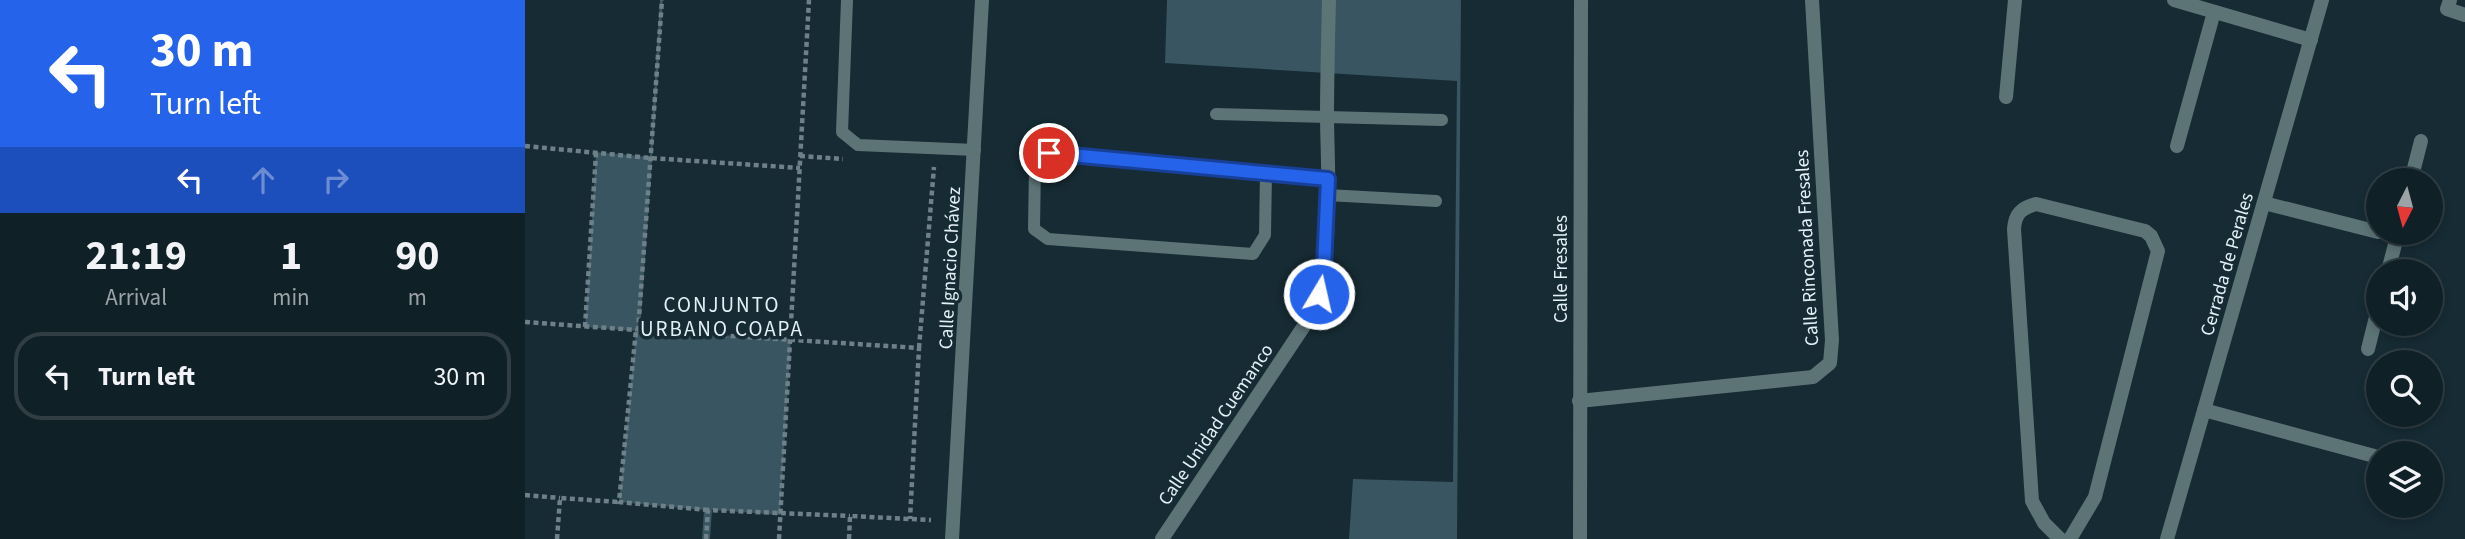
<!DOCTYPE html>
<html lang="en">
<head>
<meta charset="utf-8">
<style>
	body { margin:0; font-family:"Source Sans 3",sans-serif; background:#19282f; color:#f1f3f6; height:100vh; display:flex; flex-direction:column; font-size:26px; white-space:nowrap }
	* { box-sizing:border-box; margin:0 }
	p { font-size:23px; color:#9ca3a7 }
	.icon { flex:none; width:38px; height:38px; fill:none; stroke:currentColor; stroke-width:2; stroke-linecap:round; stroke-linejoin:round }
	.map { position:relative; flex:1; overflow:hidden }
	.side { display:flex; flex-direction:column; background:#102027; width:525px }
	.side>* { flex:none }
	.hud { background:#2563eb; color:#fff; overflow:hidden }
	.needle { width:46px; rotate:186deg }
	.buttons { position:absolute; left:1841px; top:168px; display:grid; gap:14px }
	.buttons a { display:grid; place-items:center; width:77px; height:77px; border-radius:50%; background:#102027; box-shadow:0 4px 10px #0003,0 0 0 2px #303e44; font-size:35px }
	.pin { position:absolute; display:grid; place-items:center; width:60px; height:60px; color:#fff; margin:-30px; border:4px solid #fff; border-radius:50%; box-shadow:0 2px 7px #0007 }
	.me { position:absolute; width:77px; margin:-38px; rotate:9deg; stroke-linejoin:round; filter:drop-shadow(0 0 5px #0008) }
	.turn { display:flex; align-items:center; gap:24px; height:147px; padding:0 35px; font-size:32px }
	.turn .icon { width:91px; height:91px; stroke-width:2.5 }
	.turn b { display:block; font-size:49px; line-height:60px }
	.lanes { display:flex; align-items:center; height:66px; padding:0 35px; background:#0003; justify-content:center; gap:35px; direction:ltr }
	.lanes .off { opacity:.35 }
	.eta { display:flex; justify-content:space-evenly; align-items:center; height:119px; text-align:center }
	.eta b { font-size:42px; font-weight:700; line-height:49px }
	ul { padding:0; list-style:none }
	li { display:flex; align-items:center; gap:21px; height:88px; margin:0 14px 10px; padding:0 21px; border:4px solid #303e44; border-radius:28px }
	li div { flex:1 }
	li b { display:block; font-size:26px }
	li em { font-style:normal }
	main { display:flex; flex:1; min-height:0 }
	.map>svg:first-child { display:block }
	.green { fill:#385561 }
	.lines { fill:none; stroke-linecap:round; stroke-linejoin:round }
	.path { stroke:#6f8188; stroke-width:4.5; stroke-dasharray:5 3.5; stroke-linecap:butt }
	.lane { stroke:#5c7476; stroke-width:12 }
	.street { stroke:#5c7476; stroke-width:14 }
	.route-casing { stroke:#184099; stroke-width:18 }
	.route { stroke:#2563eb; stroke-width:12 }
	.labels { text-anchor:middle; stroke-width:7; stroke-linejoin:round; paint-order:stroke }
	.street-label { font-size:19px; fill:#e3f0f6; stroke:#162b34 }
	.neighbourhood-label { font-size:21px; letter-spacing:2px; fill:#e3f0f6; stroke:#162b34 }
</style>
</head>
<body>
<main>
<section class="side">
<div class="hud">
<div class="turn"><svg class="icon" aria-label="left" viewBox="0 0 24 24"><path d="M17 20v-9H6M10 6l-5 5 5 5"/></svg><div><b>30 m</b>Turn left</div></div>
<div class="lanes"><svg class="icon" aria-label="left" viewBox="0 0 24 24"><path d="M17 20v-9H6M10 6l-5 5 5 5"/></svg><svg class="icon off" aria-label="ahead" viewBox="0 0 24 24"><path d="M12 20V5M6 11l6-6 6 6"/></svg><svg class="icon off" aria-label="right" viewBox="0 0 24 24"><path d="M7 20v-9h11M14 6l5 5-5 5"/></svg></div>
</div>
<div class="eta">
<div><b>21:19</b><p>Arrival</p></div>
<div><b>1</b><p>min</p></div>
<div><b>90</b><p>m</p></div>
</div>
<ul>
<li><svg class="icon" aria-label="left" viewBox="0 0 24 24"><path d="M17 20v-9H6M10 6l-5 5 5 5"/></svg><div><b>Turn left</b></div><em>30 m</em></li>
</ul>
</section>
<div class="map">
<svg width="1940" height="539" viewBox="0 0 1940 539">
	<rect width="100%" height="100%" fill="#162b34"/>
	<g class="green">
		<polygon points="135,0 138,0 115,330 266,339 255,515 187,510 185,539 177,539 179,510 94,502 111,331 60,327 71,152 125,157"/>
		<polygon points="642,0 936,0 932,539 824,539 828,479 928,482 932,81 640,63"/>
	</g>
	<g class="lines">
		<g class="path">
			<polyline points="0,146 125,158 275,168"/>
			<polyline points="275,156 318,159"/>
			<polyline points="0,322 111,330"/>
			<polyline points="60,327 71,153"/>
			<polyline points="113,331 137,0"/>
			<polyline points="394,348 409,167"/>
			<polyline points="0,495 35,498"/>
			<polyline points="183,510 94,502 111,330 394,348 385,519"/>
			<polyline points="32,539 35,498 94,502"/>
			<polyline points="181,539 183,510 325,516"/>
			<polyline points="254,539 284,0"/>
			<polyline points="324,539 325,516 406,520"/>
		</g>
		<g class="lane">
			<polyline points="322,0 317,132 333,145 450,150"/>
			<polyline points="691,114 917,120"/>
			<polyline points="741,172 740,235 728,254 523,239 509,229 510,164 524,153 803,179"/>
			<polyline points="802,195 911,201"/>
		</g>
		<g class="street">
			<polyline points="1649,0 1786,40"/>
			<polyline points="1925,0 1922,9 1940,15"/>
			<polyline points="1481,97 1490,0"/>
			<polyline points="1652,146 1689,12"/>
			<polyline points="1886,180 1896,141"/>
			<polyline points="1739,203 1853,232"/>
			<polyline points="1863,271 1873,233"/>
			<polyline points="1843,349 1853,309"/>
			<polyline points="1054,401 1288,377 1305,363 1307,340 1287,0"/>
			<polyline points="1679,410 1853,457"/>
			<polyline points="427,539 457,0"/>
			<path d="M637,539L785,317C809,259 803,182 802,119C802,79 803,40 804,0"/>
			<polyline points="1055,539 1056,0"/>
			<path d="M1535,539L1519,523L1507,501L1489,229C1490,214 1496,208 1511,204L1620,231L1626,236L1633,251L1570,497L1545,539"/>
			<polyline points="1642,539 1797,0"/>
		</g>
	</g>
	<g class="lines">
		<defs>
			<polyline id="route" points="524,153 803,179 799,267 794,294"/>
		</defs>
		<use href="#route" class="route-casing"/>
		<use href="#route" class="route"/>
	</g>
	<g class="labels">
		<g class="street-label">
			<text transform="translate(1281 248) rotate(-93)" y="7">Calle Rinconada Fresales</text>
			<text transform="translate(1701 264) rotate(-74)" y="7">Cerrada de Perales</text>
			<text transform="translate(424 268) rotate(-87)" y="7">Calle Ignacio Chávez</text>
			<text transform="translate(1035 269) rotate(-90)" y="7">Calle Fresales</text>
			<text transform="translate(690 424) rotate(-56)" y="7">Calle Unidad Cuemanco</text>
		</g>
		<g class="neighbourhood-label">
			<text x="197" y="312">CONJUNTO<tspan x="197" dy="24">URBANO COAPA</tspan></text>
		</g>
	</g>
</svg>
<div class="buttons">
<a><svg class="needle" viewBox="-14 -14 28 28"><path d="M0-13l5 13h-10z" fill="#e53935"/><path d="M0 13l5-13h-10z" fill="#9ca3a7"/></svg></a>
<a><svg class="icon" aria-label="sound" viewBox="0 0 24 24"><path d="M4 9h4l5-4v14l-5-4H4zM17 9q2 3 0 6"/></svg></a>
<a><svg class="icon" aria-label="search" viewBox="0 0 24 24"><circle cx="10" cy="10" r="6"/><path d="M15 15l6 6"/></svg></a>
<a><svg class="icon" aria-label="layers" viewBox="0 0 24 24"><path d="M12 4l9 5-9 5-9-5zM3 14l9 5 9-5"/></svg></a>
</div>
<div class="pin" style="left:524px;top:153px;background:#d93025"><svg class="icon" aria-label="arrive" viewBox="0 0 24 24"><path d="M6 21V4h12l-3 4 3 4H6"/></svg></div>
<svg class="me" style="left:794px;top:294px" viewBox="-20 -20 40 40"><circle r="17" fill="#2563eb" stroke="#fff" stroke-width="3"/><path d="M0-11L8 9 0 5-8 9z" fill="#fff"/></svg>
</div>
</main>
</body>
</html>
